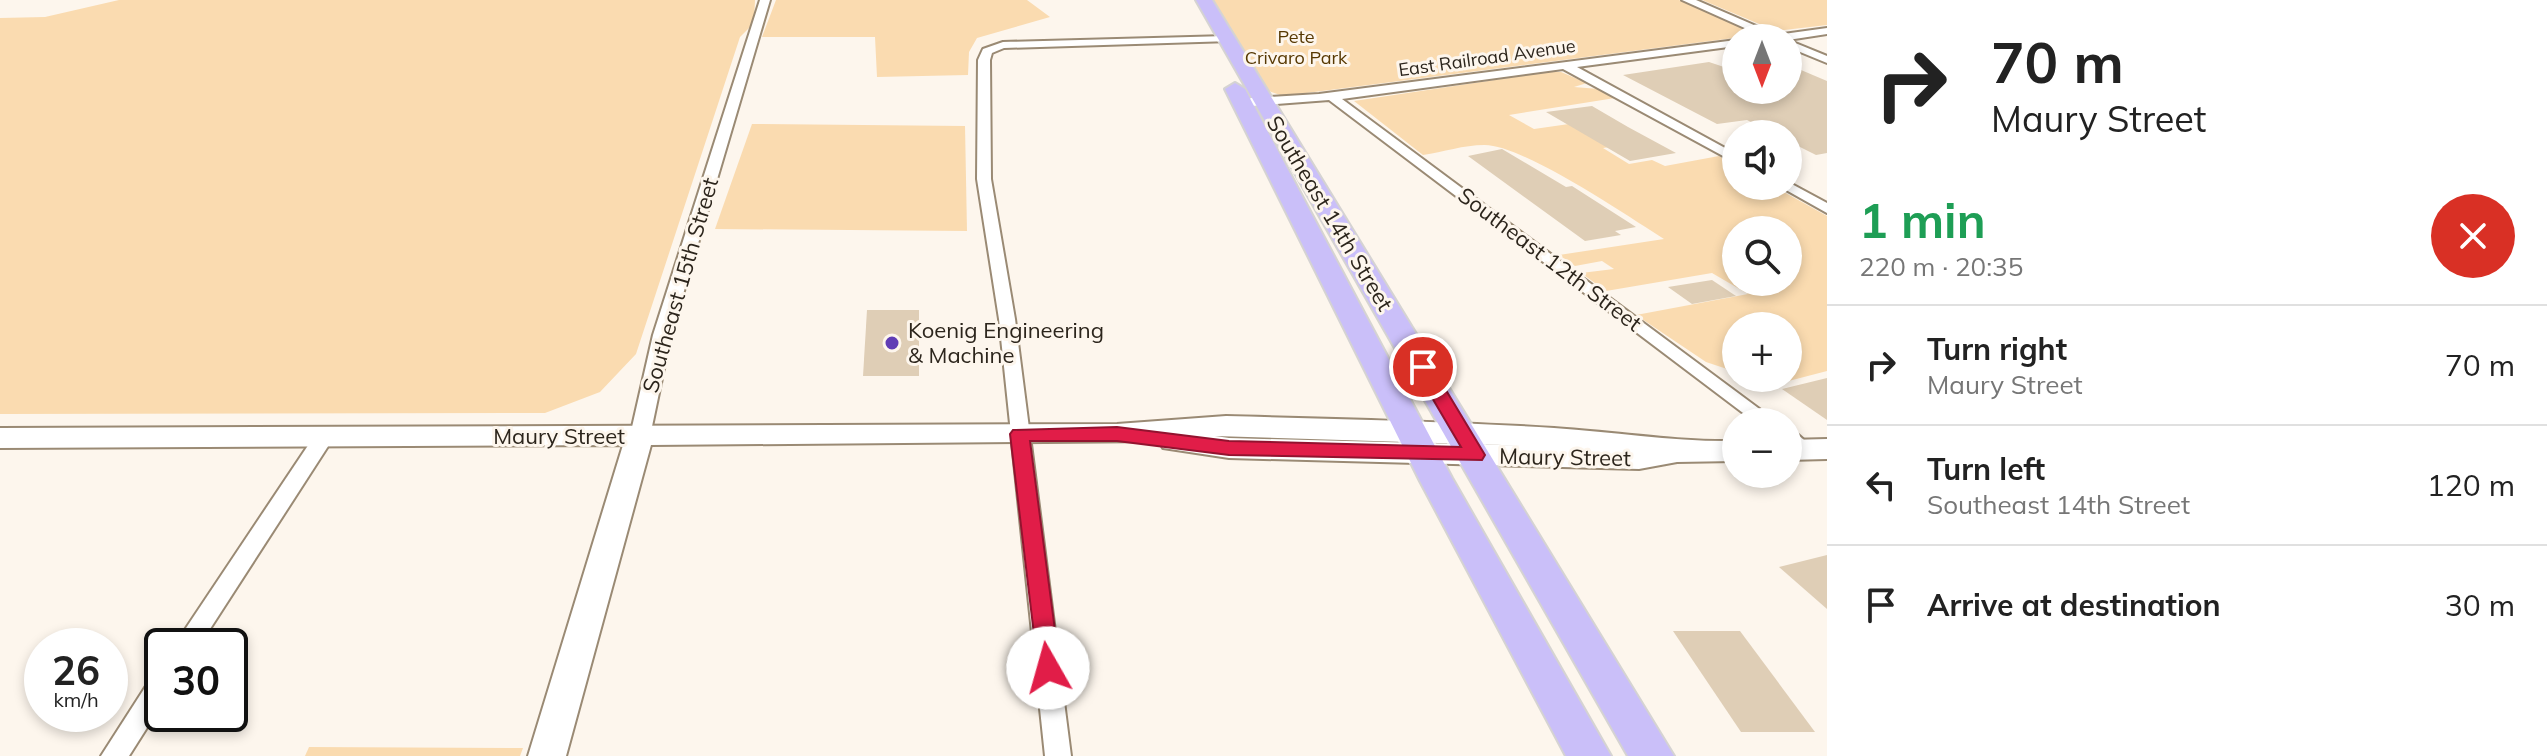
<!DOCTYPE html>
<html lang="en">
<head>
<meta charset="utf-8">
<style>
	body { margin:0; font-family:Mulish,sans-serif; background:#f6f6f6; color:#222; height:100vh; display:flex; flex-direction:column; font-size:30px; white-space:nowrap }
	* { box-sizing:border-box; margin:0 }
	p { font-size:26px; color:#767676 }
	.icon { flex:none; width:44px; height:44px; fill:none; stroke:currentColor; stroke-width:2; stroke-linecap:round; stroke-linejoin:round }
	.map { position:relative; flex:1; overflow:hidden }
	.details { display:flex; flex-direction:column; background:#fff; width:720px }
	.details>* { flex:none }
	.hud { background:#fff; color:#222; overflow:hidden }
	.needle { width:52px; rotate:180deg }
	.controls { position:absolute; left:1722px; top:24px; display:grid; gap:16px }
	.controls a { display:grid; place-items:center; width:80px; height:80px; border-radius:50%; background:#fff; box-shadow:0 4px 12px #0003; font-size:40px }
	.speed { position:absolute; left:24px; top:628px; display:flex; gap:16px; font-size:40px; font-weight:700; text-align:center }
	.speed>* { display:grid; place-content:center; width:104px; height:104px; border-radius:50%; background:#fff; box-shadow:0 4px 12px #0003; line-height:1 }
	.speed small { font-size:20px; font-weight:400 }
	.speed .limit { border:4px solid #111; border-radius:12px; background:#fff; color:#111 }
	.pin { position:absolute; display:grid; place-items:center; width:68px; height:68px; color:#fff; margin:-34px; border:4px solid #fff; border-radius:50%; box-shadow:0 2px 8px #0007 }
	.me { position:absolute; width:88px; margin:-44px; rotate:353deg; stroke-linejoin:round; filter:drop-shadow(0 0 6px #0008) }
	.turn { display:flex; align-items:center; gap:28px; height:168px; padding:0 32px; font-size:36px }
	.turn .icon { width:104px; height:104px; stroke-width:2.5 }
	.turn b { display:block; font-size:56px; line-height:68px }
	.round { display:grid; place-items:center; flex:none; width:84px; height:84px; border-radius:42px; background:#f6f6f6 }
	.overview { display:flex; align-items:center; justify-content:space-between; height:136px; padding:0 32px }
	h1 { font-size:48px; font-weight:700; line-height:60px; color:#1e9e55 }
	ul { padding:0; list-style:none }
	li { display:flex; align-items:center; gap:24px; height:120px; padding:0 32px; border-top:2px solid #e0e0e0 }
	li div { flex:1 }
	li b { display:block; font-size:30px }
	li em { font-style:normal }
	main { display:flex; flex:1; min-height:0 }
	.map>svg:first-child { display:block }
	.green { fill:#fadbb0; fill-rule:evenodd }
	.building { fill:#dfceb6 }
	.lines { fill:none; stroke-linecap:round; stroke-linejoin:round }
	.street-casing { stroke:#9a8a74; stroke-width:4 }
	.secondary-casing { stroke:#9a8a74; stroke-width:4 }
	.primary-casing { stroke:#d5d3d2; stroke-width:4 }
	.street { fill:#fff; fill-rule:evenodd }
	.secondary { fill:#fff; fill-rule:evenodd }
	.primary { fill:#cabff9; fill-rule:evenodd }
	.route { fill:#e11d48; stroke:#92132f; stroke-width:2 }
	.poi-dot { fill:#603db5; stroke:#fdf6ed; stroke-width:3 }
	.labels { text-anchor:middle; stroke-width:6; stroke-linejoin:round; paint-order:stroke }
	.far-park-label { font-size:18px; fill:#573903; stroke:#fdf6ed }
	.far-street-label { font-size:18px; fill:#2c251c; stroke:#fdf6ed }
	.street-label { font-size:22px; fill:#2c251c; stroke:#fdf6ed }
	.poi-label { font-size:22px; fill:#2c251c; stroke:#fdf6ed; text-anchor:start }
</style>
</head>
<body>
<main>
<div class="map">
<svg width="1827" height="756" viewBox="0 0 1827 756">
	<rect width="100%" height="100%" fill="#fdf6ed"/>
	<g class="green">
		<polygon points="119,0 755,0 754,23 740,37 636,354 600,392 545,413 0,414 0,18 45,17"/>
		<polygon points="776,0 1027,0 1050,17 977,38 969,52 968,75 877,77 875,37 762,37"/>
		<polygon points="1212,0 1679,0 1757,35 1283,96 1266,90"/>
		<polygon points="1702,0 1827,0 1827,25 1776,31"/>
		<path d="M1548,72H1561L1587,83L1574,87L1599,89L1615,98L1509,115L1534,129L1590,121L1629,144L1603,148L1629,164L1652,160L1665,166L1719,156L1736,166V186H1773L1827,216V371L1773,385L1753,378H1788V326H1736V372L1706,362L1636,315L1748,294L1712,273L1606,291L1581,273L1614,269L1602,261L1575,266L1559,255L1664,239C1629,217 1522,144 1484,145C1464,145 1443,152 1423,155L1354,101ZM1736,230H1788V282H1736Z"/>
		<polygon points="752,124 965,126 967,231 715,229"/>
		<polygon points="309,747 523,748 520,756 305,756"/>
	</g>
	<g class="building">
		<polygon points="1709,62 1736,71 1736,90 1788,90 1788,72 1801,70 1827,81 1827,153 1816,155 1788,141 1788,134 1774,134 1747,120 1717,124 1623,75"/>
		<polygon points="1592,106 1628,127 1676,153 1630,161 1546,112"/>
		<polygon points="1502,149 1566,187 1572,186 1636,227 1615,231 1621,235 1585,241 1468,156"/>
		<polygon points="1712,280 1736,296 1692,304 1668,287"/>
		<polygon points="867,310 919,310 919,376 863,376"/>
		<polygon points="1827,378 1827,420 1782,389"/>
		<polygon points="1827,555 1827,609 1779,567"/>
		<polygon points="1673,631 1740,631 1815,732 1741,732"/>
	</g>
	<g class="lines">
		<defs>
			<g id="street">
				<polygon points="760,0 770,0 671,335 650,436 647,441 633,441 630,436 653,335"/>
				<polygon points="1682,0 1696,0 1777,35 1827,28 1827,34 1788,40 1767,38"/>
				<polygon points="1227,36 1232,39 1231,41 1004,48 992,53 990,60 991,179 1015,319 1071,756 1045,756 999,319 977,179 978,60 983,49 1003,42"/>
				<polygon points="1736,40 1736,46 1577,67 1736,154 1736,163 1563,69 1342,99 1777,422 1755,422 1329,100 1251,106 1245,102 1251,98 1319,94"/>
				<polygon points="1788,40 1827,56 1827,63 1788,47"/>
				<polygon points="1788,182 1827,203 1827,213 1779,186 1788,186"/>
				<polygon points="324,430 331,432 334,437 199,646 174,646 317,432"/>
				<polygon points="1788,430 1795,432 1814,449 1811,454 1797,454 1788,447"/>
				<polygon points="162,672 162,704 129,756 101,756 153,675"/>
			</g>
			<g id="secondary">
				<path d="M1226,416C1336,419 1445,421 1554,428C1616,432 1674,442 1736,441V461L1677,462L1639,469L1229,458L1163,448L1159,441L651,445L566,756H528L623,445L0,448V428L1117,424ZM1215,436L1531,446L1229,438Z"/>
				<polygon points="1827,439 1827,459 1788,460 1788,440"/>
			</g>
			<g id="primary">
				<polygon points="1196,0 1212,0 1674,756 1628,756"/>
				<polygon points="1235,83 1245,89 1452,478 1611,756 1566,756 1420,481 1225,89"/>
			</g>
		</defs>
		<use href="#street" class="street-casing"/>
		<use href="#secondary" class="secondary-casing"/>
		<use href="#primary" class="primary-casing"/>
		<use href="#street" class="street"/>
		<use href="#secondary" class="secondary"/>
		<use href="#primary" class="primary"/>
	</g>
	<polygon class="route" points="1423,361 1429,362 1482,450 1485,455 1482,460 1229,455 1117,441 1030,441 1060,668 1056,676 1048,679 1039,676 1010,434 1013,430 1117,427 1229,441 1461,447 1414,367"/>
	<circle class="poi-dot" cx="892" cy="343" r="8"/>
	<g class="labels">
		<g class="far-park-label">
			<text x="1296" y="43">Pete<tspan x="1296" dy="21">Crivaro Park</tspan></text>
		</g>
		<g class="far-street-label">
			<text transform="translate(1487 58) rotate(-8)" y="6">East Railroad Avenue</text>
		</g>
		<g class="street-label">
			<text transform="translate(1330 213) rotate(59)" y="8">Southeast 14th Street</text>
			<text transform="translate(1550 259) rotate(37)" y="8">Southeast 12th Street</text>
			<text transform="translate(680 285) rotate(-74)" y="8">Southeast 15th Street</text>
			<text x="559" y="444">Maury Street</text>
			<text transform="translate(1565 457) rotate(1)" y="8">Maury Street</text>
		</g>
		<g class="poi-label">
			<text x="908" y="338">Koenig Engineering<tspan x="908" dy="25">&amp; Machine</tspan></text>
		</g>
	</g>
</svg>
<div class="controls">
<a><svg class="needle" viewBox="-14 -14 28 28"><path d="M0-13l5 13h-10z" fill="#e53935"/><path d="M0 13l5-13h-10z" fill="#767676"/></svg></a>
<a><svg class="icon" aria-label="sound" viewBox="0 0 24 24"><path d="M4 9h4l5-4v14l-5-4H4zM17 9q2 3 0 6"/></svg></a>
<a><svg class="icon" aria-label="search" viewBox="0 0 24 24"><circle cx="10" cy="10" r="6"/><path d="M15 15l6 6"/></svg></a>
<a>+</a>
<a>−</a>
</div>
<div class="speed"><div>26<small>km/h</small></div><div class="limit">30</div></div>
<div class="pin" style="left:1423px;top:367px;background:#d93025"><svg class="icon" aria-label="arrive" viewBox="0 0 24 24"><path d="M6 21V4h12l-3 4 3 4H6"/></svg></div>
<svg class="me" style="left:1048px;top:668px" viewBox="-20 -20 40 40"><circle r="19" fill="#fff"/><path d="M0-13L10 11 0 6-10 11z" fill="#e11d48"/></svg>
</div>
<section class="details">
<div class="hud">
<div class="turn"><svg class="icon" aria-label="right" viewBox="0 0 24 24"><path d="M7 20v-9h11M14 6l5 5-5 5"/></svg><div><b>70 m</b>Maury Street</div></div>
</div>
<div class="overview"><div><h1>1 min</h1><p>220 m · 20:35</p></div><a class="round" style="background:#d93025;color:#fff"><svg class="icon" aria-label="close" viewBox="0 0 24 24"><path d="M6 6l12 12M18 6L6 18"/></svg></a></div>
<ul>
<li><svg class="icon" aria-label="right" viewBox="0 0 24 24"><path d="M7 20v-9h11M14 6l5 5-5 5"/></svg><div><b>Turn right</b><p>Maury Street</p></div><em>70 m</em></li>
<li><svg class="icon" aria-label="left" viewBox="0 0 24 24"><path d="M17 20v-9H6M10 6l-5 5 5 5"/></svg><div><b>Turn left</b><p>Southeast 14th Street</p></div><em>120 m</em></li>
<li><svg class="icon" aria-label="arrive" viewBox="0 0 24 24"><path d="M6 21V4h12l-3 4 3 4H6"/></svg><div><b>Arrive at destination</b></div><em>30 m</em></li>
</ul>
</section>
</main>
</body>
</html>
